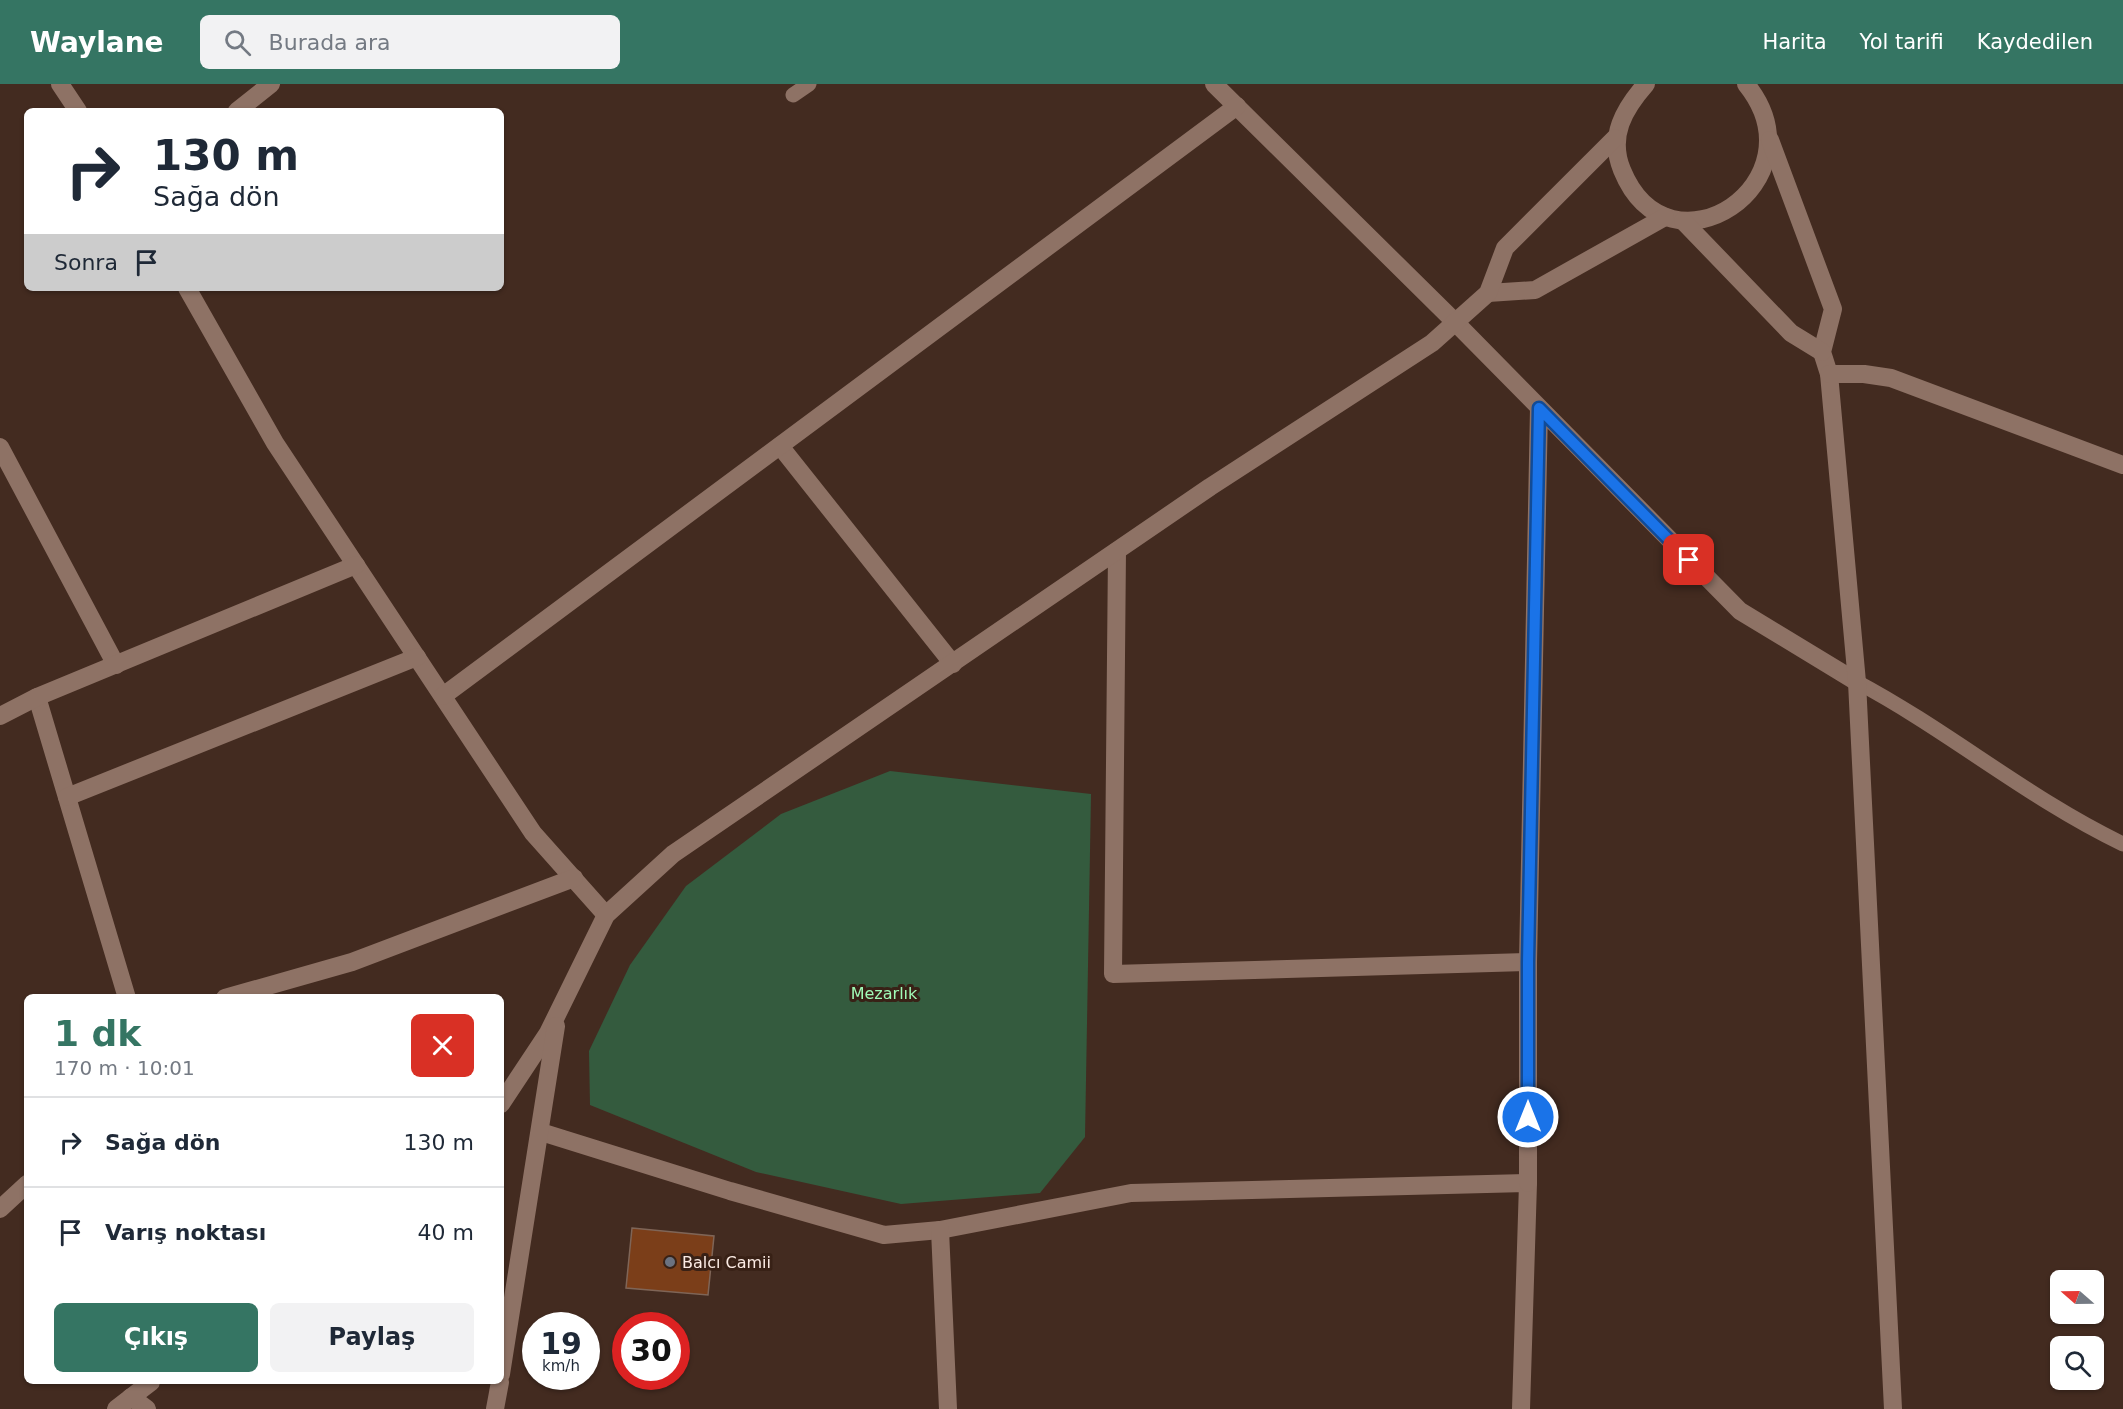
<!DOCTYPE html>
<html lang="tr">
<head>
<meta charset="utf-8">
<style>
	body { margin:0; font-family:"DejaVu Sans",sans-serif; background:#f2f2f3; color:#1f2937; height:100vh; display:flex; flex-direction:column; font-size:22px; white-space:nowrap }
	* { box-sizing:border-box; margin:0 }
	p { font-size:20px; color:#747a83 }
	.icon { flex:none; width:33px; height:33px; fill:none; stroke:currentColor; stroke-width:2; stroke-linecap:round; stroke-linejoin:round }
	.map { position:relative; flex:1; overflow:hidden }
	.side { position:absolute; left:24px; top:910px; width:480px; height:390px; display:flex; flex-direction:column; background:#fff; border-radius:9px; box-shadow:0 2px 4px #0004 }
	.side>* { flex:none }
	.guide { position:absolute; left:24px; top:24px; width:480px; height:183px; border-radius:9px; box-shadow:0 2px 4px #0004; background:#fff; color:#1f2937; overflow:hidden }
	.needle { width:39px; rotate:290deg }
	.tools { position:absolute; left:2050px; top:1186px; display:grid; gap:12px }
	.tools a { display:grid; place-items:center; width:54px; height:54px; border-radius:9px; background:#fff; box-shadow:0 2px 4px #0004; font-size:30px }
	.speed { position:absolute; left:522px; top:1228px; display:flex; gap:12px; font-size:30px; font-weight:700; text-align:center }
	.speed>* { display:grid; place-content:center; width:78px; height:78px; border-radius:50%; background:#fff; box-shadow:0 2px 4px #0004; line-height:1 }
	.speed small { font-size:15px; font-weight:400 }
	.speed .limit { border:9px solid #d22; background:#fff; color:#111 }
	.pin { position:absolute; display:grid; place-items:center; width:51px; height:51px; color:#fff; margin:-26px; border-radius:12px; box-shadow:0 3px 9px #0006 }
	.me { position:absolute; width:66px; margin:-33px; rotate:0deg; stroke-linejoin:round; filter:drop-shadow(0 0 4px #0008) }
	.turn { display:flex; align-items:center; gap:21px; height:126px; padding:0 30px; font-size:27px }
	.turn .icon { width:78px; height:78px; stroke-width:2.5 }
	.turn b { display:block; font-size:42px; line-height:51px }
	.then { display:flex; align-items:center; height:57px; padding:0 30px; background:#0003; gap:12px; font-size:22px }
	.round { display:grid; place-items:center; flex:none; width:63px; height:63px; border-radius:9px; background:#f2f2f3 }
	.headline { display:flex; align-items:center; justify-content:space-between; height:102px; padding:0 30px }
	h1 { font-size:36px; font-weight:600; line-height:45px; color:#357563 }
	.action { display:flex; gap:12px; margin-top:auto; padding:12px 30px }
	.action a { flex:1; height:69px; border-radius:9px; background:#357563; color:#fff; font-size:24px; font-weight:600; line-height:69px; text-align:center }
	.action a+a { background:#f2f2f3; color:#1f2937 }
	ul { padding:0; list-style:none }
	li { display:flex; align-items:center; gap:18px; height:90px; padding:0 30px; border-top:2px solid #e0e1e3 }
	li div { flex:1 }
	li b { display:block; font-size:22px }
	li em { font-style:normal }
	header { display:flex; align-items:center; gap:36px; box-sizing:border-box; height:84px; padding:0 30px; background:#357563; color:#fff }
	header strong { font-size:28px }
	nav { display:flex; gap:33px; margin-inline-start:auto; font-size:21px }
	.search { width:420px; height:54px; background:#f2f2f3; display:flex; align-items:center; gap:15px; box-sizing:border-box; padding:0 21px; border-radius:9px; color:#747a83; font-size:22px }
	.map>svg:first-child { display:block }
	.green { fill:#345b3e }
	.building { fill:#7b3e19; stroke:#7f6557; stroke-width:1.5 }
	.lines { fill:none; stroke-linecap:round; stroke-linejoin:round }
	.lane { stroke:#8e7265; stroke-width:15 }
	.street { stroke:#8e7265; stroke-width:18 }
	.route-casing { stroke:#114b97; stroke-width:15 }
	.route { stroke:#1a73e8; stroke-width:10 }
	.worship-dot { fill:#6b7280; stroke:#382116; stroke-width:2 }
	.labels { text-anchor:middle; stroke-width:6; stroke-linejoin:round; paint-order:stroke }
	.park-label { font-size:16px; fill:#a0fbb7; stroke:#382116 }
	.poi-label { font-size:16px; fill:#fcece5; stroke:#382116; text-anchor:start }
</style>
</head>
<body>
<header>
<strong>Waylane</strong>
<div class="search"><svg class="icon" aria-label="search" viewBox="0 0 24 24"><circle cx="10" cy="10" r="6"/><path d="M15 15l6 6"/></svg>Burada ara</div>
<nav><a>Harita</a><a>Yol tarifi</a><a>Kaydedilen</a></nav>
</header>
<div class="map">
<svg width="2123" height="1325" viewBox="0 0 2123 1325">
	<rect width="100%" height="100%" fill="#432b20"/>
	<polygon class="green" points="890,687 1091,710 1085,1053 1040,1109 901,1120 756,1088 590,1021 589,967 630,881 686,802 781,730"/>
	<polygon class="building" points="632,1144 714,1152 708,1211 626,1204"/>
	<g class="lines">
		<g class="lane">
			<polyline points="793,11 809,0"/>
			<path d="M1857,598C1949,647 2029,715 2123,760"/>
		</g>
		<g class="street">
			<polyline points="60,0 78,27"/>
			<polyline points="1214,0 1455,238 1740,527 1857,598"/>
			<path d="M1646,0C1624,25 1608,52 1622,86C1669,201 1825,98 1746,0"/>
			<polyline points="237,27 271,0"/>
			<polyline points="1770,56 1833,225 1822,268 1829,290 1857,598 1893,1325"/>
			<polyline points="1683,137 1791,249 1822,268"/>
			<polyline points="187,204 275,359 533,749 606,831"/>
			<polyline points="1488,209 1535,206 1665,133"/>
			<polyline points="1829,290 1864,290 1891,294 2123,381"/>
			<polyline points="780,362 953,580"/>
			<polyline points="0,363 116,581"/>
			<polyline points="1117,467 1113,890 1528,878"/>
			<polyline points="443,612 1237,22"/>
			<polyline points="37,613 127,914"/>
			<polyline points="0,632 37,613 356,481"/>
			<polyline points="67,713 417,573"/>
			<polyline points="225,914 352,878 574,794"/>
			<polyline points="501,1020 548,949 606,831 673,770 1210,403 1432,259 1488,209 1505,164 1615,54"/>
			<polyline points="541,1048 730,1107 884,1151 940,1146 1131,1109 1528,1099 1521,1325"/>
			<polyline points="1528,1099 1528,878 1539,324"/>
			<polyline points="0,1125 27,1100"/>
			<polyline points="940,1146 948,1325"/>
			<polyline points="501,1290 556,942"/>
			<polyline points="131,1313 147,1325"/>
			<polyline points="116,1325 151,1298"/>
			<polyline points="495,1325 500,1298"/>
		</g>
	</g>
	<g class="lines">
		<defs>
			<polyline id="route" points="1528,1033 1528,878 1539,324 1689,476"/>
		</defs>
		<use href="#route" class="route-casing"/>
		<use href="#route" class="route"/>
	</g>
	<circle class="worship-dot" cx="670" cy="1178" r="6"/>
	<g class="labels">
		<g class="park-label">
			<text x="884" y="915">Mezarlık</text>
		</g>
		<g class="poi-label">
			<text x="682" y="1184">Balcı Camii</text>
		</g>
	</g>
</svg>
<div class="tools">
<a><svg class="needle" viewBox="-14 -14 28 28"><path d="M0-13l5 13h-10z" fill="#e53935"/><path d="M0 13l5-13h-10z" fill="#747a83"/></svg></a>
<a><svg class="icon" aria-label="search" viewBox="0 0 24 24"><circle cx="10" cy="10" r="6"/><path d="M15 15l6 6"/></svg></a>
</div>
<div class="speed"><div>19<small>km/h</small></div><div class="limit">30</div></div>
<div class="pin" style="left:1689px;top:476px;background:#d93025"><svg class="icon" aria-label="arrive" viewBox="0 0 24 24"><path d="M6 21V4h12l-3 4 3 4H6"/></svg></div>
<svg class="me" style="left:1528px;top:1033px" viewBox="-20 -20 40 40"><circle r="17" fill="#1a73e8" stroke="#fff" stroke-width="3"/><path d="M0-11L8 9 0 5-8 9z" fill="#fff"/></svg>
<div class="guide">
<div class="turn"><svg class="icon" aria-label="right" viewBox="0 0 24 24"><path d="M7 20v-9h11M14 6l5 5-5 5"/></svg><div><b>130 m</b>Sağa dön</div></div>
<div class="then">Sonra<svg class="icon" aria-label="arrive" viewBox="0 0 24 24"><path d="M6 21V4h12l-3 4 3 4H6"/></svg></div>
</div>
<section class="side">
<div class="headline"><div><h1>1 dk</h1><p>170 m · 10:01</p></div><a class="round" style="background:#d93025;color:#fff"><svg class="icon" aria-label="close" viewBox="0 0 24 24"><path d="M6 6l12 12M18 6L6 18"/></svg></a></div>
<ul>
<li><svg class="icon" aria-label="right" viewBox="0 0 24 24"><path d="M7 20v-9h11M14 6l5 5-5 5"/></svg><div><b>Sağa dön</b></div><em>130 m</em></li>
<li><svg class="icon" aria-label="arrive" viewBox="0 0 24 24"><path d="M6 21V4h12l-3 4 3 4H6"/></svg><div><b>Varış noktası</b></div><em>40 m</em></li>
</ul>
<div class="action"><a>Çıkış</a><a>Paylaş</a></div>
</section>
</div>
</body>
</html>
